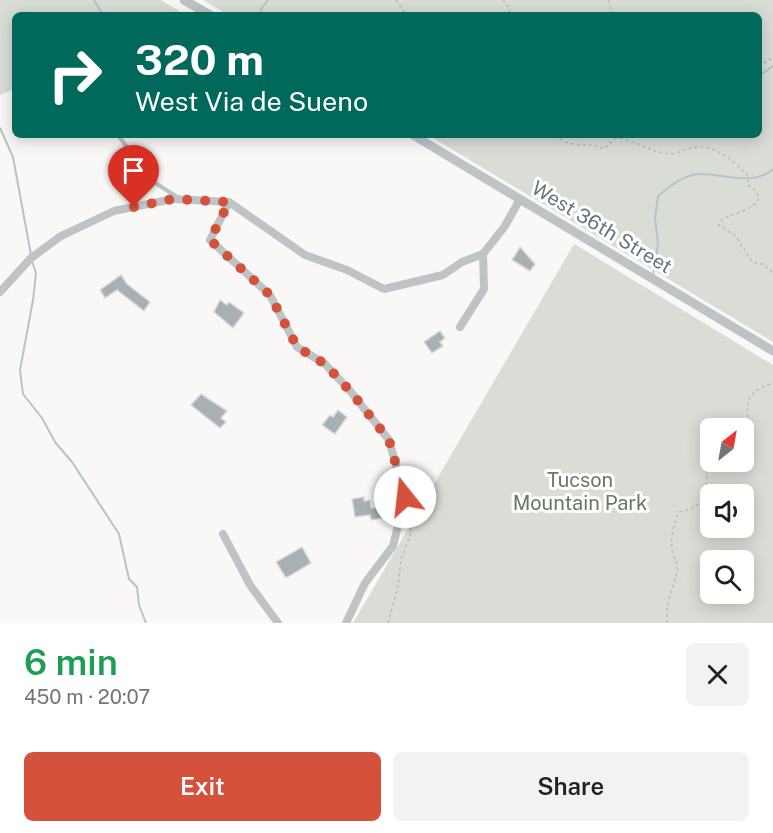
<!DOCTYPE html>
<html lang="en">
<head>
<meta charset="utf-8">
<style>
	body { margin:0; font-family:"Public Sans",sans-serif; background:#f2f2f2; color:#202124; height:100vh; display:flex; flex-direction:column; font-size:22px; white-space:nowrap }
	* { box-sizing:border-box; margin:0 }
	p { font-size:20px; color:#757577 }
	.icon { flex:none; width:33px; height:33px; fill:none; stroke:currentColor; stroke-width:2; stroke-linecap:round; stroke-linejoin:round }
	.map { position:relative; height:623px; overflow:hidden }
	.sheet { display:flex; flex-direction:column; background:#fff; flex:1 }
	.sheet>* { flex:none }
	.top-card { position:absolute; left:12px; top:12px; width:750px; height:126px; border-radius:9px; box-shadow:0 3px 15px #0003; background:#00695c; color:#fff; overflow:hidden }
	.needle { width:39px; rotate:31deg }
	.buttons { position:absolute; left:700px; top:418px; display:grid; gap:12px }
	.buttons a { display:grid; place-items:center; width:54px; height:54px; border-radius:9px; background:#fff; box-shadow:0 3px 15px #0003; font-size:30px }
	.pin { position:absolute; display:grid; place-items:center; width:51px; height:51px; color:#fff; margin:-62px -26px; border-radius:50% 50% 50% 0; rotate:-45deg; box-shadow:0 0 6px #0007 }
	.pin .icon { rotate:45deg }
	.me { position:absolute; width:66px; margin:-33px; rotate:344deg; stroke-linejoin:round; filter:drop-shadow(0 0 4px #0008) }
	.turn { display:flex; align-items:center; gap:21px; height:126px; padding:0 24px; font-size:27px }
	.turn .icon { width:78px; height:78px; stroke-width:2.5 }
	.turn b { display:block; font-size:42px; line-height:51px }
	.round { display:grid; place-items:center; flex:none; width:63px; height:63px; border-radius:9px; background:#f2f2f2 }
	.head { display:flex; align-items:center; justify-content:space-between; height:102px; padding:0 24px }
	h1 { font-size:36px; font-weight:600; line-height:45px; color:#1e9e55 }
	.button { display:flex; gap:12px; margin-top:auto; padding:12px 24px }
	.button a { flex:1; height:69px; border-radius:9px; background:#d4523b; color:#fff; font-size:24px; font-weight:600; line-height:69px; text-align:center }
	.button a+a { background:#f2f2f2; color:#202124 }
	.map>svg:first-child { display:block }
	.green { fill:#d9ddd6; fill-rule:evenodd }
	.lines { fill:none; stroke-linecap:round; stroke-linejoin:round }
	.stream { stroke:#b7c4c7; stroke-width:2 }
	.building { fill:#a8b0b5; stroke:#dadad9; stroke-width:1.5 }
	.path { stroke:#b9bdbf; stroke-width:1.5; stroke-dasharray:3 3; stroke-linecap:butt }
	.service { stroke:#bec3c6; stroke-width:4 }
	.minor { stroke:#bec3c6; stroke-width:8 }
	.tertiary { stroke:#bec3c6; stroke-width:9 }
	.route { stroke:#d4523b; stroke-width:10; stroke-dasharray:0 18 }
	.labels { text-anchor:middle; stroke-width:6; stroke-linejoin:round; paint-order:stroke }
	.street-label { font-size:20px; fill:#66767f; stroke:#fff }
	.park-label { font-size:20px; fill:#697865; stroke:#fff }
</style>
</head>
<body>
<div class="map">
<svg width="773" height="623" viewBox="0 0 773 623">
	<rect width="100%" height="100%" fill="#f9f8f7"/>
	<g class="green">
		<polygon points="0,0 161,0 186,15 15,15 15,89 0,95"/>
		<polygon points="203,0 773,0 773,342 428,135 759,135 759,15 228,15"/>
		<path d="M574,244L773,365V623H353ZM711,429H744V462H711ZM711,495H744V528H711ZM711,561H744V594H711Z"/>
	</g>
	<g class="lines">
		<g class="stream">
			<polyline points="94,0 103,15"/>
			<polyline points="261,15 261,9 268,0"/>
			<polyline points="759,76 773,66"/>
			<polyline points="0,128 13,157 31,255"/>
			<polyline points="32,261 36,273 33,300 20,370 23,394 42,418 55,442 72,462 119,534 129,579 137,587 139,605 146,623"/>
			<path d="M653,275L658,243L655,219L658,196C669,187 683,175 699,174C721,173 755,187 773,169"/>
		</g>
	</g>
	<g class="building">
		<polygon points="520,247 535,264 530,271 512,260"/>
		<polygon points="121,275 127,284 150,302 144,311 117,290 105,298 100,290"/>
		<polygon points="220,300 227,305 229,302 244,313 233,328 214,312"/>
		<polygon points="440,331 445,338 440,342 443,346 432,353 424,342"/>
		<polygon points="201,394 227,411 221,418 226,422 220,428 191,405"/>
		<polygon points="338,410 347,417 335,434 322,425 330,415 333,417"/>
		<polygon points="364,497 364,501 370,500 371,508 382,508 383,518 371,520 370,515 355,517 352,499"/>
		<polygon points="302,547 311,563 286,578 276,562"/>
	</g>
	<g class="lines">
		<g class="path">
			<polyline points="396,0 404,12 401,15"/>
			<polyline points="503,0 510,9 508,15"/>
			<polyline points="609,0 611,10 614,15"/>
			<polyline points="759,67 773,57"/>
			<path d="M555,135C572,151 587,140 604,149L616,138C634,140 647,150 664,153C674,155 682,151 691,148C712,142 733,160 747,175L748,185L756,191L759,198C749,216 723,212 719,225L736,236L752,262L762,264L773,273"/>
			<path d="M744,434L749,426C745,400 747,392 773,383"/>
			<polyline points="388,623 398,587 401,559 411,533 410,505"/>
			<path d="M667,623C665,605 673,589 677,572C678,564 675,560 673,553C669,543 674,521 679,512C708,506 706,492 707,465L711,462"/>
		</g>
		<polyline class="service" points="118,135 151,180 180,199"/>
		<g class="minor">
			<polyline points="229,202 210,240 270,295 297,347 325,364 351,392 389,440 405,497 393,546 365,583 346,623"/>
			<polyline points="0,292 31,258 61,236 114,211 173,199 229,202 305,255 347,270 384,289 443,275 462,262 483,254 505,226 520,199"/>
			<polyline points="460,327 484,289 483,254"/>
			<polyline points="223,534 250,585 278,623"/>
		</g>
		<g class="tertiary">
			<polyline points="184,0 210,15"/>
			<polyline points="413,135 773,351"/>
		</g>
	</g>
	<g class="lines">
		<polyline class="route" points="134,207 173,199 229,202 210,240 270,295 297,347 325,364 351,392 389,440 405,497"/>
	</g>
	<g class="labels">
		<g class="street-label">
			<text transform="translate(602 227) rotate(31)" y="7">West 36th Street</text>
		</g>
		<g class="park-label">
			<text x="580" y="487">Tucson<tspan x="580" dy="23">Mountain Park</tspan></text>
		</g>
	</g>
</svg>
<div class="buttons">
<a><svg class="needle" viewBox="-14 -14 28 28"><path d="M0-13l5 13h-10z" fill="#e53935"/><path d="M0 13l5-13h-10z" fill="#757577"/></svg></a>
<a><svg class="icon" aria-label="sound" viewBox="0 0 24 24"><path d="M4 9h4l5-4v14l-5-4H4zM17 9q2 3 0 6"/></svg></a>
<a><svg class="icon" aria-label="search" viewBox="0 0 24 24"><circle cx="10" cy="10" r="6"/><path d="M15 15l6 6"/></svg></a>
</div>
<div class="pin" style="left:134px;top:207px;background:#d93025"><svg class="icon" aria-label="arrive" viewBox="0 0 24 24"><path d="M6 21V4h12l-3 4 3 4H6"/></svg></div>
<svg class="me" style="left:405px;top:497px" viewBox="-20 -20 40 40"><circle r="19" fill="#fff"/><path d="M0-13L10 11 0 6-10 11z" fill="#d4523b"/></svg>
<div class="top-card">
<div class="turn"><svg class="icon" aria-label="right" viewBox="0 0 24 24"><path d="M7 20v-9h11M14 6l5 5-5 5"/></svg><div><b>320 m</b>West Via de Sueno</div></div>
</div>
</div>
<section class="sheet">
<div class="head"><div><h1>6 min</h1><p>450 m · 20:07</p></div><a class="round"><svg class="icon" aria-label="close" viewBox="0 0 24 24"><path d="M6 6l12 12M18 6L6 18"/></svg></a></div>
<div class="button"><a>Exit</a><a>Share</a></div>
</section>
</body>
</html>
